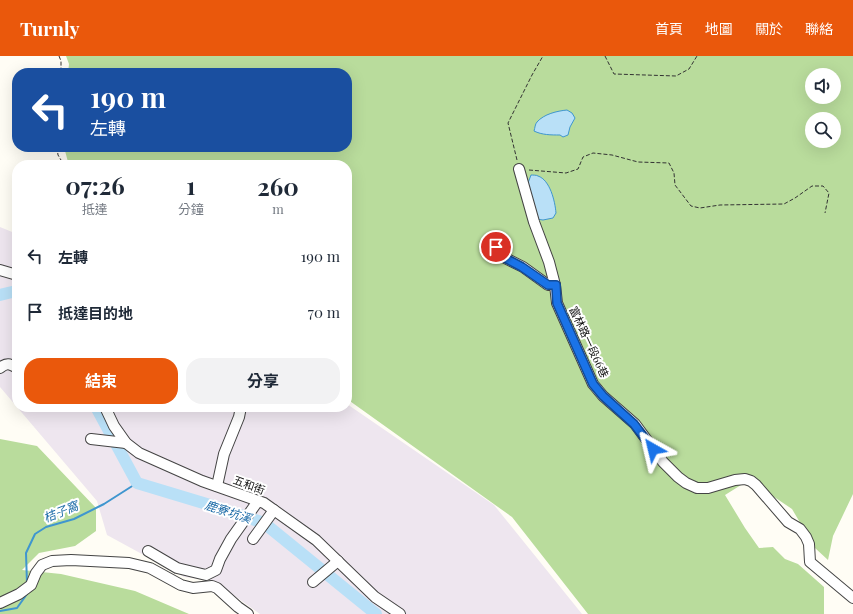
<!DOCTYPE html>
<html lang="zh-TW">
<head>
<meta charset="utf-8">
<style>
	body { margin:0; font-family:"Playfair Display","Noto Sans TC",serif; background:#f2f2f3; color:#1f2937; height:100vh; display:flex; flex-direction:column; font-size:15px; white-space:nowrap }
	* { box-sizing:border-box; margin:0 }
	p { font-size:13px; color:#747a83 }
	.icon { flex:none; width:22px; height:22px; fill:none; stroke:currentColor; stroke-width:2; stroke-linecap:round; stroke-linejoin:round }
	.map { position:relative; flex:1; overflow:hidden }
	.drawer { position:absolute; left:12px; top:104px; width:340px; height:252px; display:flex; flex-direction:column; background:#fff; border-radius:16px; box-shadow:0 4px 16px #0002 }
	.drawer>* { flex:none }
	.guide { position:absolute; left:12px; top:12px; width:340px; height:84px; border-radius:16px; box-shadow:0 4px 16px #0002; background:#1a4fa0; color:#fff; overflow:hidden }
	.buttons { position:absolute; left:805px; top:12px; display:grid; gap:8px }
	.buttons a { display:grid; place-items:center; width:36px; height:36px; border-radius:50%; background:#fff; box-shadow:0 4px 16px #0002; font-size:20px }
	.pin { position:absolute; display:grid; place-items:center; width:34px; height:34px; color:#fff; margin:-17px; border:2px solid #fff; border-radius:50%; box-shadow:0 1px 4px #0007 }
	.me { position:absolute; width:44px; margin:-22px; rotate:323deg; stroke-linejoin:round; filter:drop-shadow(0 0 3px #0008) }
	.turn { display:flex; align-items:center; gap:14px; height:84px; padding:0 12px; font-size:18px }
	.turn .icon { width:52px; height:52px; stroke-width:2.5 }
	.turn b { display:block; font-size:28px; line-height:34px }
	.eta { display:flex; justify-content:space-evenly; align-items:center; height:68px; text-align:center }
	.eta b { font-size:24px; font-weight:700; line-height:28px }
	.action { display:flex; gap:8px; margin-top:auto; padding:8px 12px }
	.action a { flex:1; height:46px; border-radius:16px; background:#ea580c; color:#fff; font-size:16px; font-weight:700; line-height:46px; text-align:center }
	.action a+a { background:#f2f2f3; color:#1f2937 }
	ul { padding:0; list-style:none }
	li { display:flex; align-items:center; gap:12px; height:56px; padding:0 12px }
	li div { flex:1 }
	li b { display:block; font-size:15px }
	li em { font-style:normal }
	header { display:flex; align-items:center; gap:24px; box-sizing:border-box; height:56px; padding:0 20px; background:#ea580c; color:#fff }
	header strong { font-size:19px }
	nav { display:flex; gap:22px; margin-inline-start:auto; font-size:14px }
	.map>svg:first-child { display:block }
	.industrial { fill:#eee6ef }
	.forest { fill:#b9dc9c; fill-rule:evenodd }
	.water { fill:#b9e0f7; stroke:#3f96cf }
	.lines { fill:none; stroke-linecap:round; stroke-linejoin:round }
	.stream { stroke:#3f96cf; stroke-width:2 }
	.river { stroke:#b9e0f7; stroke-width:12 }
	.minor-casing { stroke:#444; stroke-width:12 }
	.path { stroke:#333; stroke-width:1; stroke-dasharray:4 2; stroke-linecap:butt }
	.minor { stroke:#fff; stroke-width:10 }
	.route-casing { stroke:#114b97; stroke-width:10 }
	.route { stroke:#1a73e8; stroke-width:7 }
	.labels { text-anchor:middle; stroke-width:4; stroke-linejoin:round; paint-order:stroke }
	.street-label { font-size:11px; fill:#111; stroke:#fff }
	.water-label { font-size:12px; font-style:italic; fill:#1768a6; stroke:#fff }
</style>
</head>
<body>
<header>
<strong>Turnly</strong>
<nav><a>首頁</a><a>地圖</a><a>關於</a><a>聯絡</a></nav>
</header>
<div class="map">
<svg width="853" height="558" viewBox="0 0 853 558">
	<rect width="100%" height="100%" fill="#fffdf5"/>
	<polygon class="industrial" points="0,171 17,178 17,351 347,351 347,348 494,449 582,558 260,558 214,525 184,521 107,479 97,445 0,331"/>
	<g class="forest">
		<path d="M66,0H853V438L833,480L828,504L815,492L792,453L749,424L725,439L745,472L759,492L773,491L785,503L798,508L824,531V558H588L512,461L347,343V109H72L68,106L64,91H347V17H68L69,8ZM812,19H834V41H812ZM812,63H834V85H812Z"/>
		<polygon points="0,383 37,390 96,452 96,475 75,490 39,497 22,514 61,518 135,535 189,558 0,558"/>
	</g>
	<g class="water">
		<path d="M567,54L572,57L575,62L570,71L568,79L563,81L560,79C551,79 542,79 534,75C535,72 535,68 537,66C544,58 557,55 567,54Z"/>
		<path d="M531,119C532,119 537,119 538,120C550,124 555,145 556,157L553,162L543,164L536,163L528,127Z"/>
	</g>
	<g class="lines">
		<g class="stream">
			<polyline points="27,528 26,497 35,478 46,471 74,463 104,448 137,427"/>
			<polyline points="0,555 17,552 27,538"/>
		</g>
		<g class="river">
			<polyline points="0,239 12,236 17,236"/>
			<polyline points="96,351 137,427 210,449 264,467 376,558"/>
		</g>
		<defs>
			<g id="minor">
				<polyline points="519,113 534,166 549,206 555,229 557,247 593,328 603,340 635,368 663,406 678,421 686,427 697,432 708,432 735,424 745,423 751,425 756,429 788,466 800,473 806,481 809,488 810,506 853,542"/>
				<polyline points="496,191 505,202 523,211 548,229 555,229"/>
				<polyline points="0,214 17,219"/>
				<path d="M0,312C7,306 10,308 17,312"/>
				<polyline points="105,351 114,370 126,387 139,397 202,425 264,447 316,484 375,541 400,558"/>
				<polyline points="91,383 126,387"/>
				<polyline points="217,430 224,398 239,361 241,351"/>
				<polyline points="253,483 274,454"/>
				<polyline points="148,495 177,512 206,519 216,514 220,503 231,483 258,445"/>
				<polyline points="313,526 338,505"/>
				<polyline points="0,547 19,538 31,529 36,517 42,509 52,505 71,504 129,507 150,512 181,529 193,532 212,530 217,532 238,551 248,558"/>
			</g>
		</defs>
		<use href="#minor" class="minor-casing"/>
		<g class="path">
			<polyline points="59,0 61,5 61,17"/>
			<polyline points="605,0 614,18 676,20 689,13 697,0"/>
			<polyline points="57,91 58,99 64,109"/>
			<polyline points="517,104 508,67 532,19 543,0"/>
			<polyline points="529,114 566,117 578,113 583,101 593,97 612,99 638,106 669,107 674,117 675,129 691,150 700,152 720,149 784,148 795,142 812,130 823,130 829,137 825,157"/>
		</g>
		<use href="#minor" class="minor"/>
	</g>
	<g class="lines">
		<defs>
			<polyline id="route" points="496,191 505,202 522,211 548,229 556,229 557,247 593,328 603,340 634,368 653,393"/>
		</defs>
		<use href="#route" class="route-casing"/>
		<use href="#route" class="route"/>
	</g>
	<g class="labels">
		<g class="street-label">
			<text transform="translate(589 286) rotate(65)" y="4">富林路一段66巷</text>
			<text transform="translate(249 429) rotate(20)" y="4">五和街</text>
		</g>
		<g class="water-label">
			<text transform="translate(61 456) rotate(-22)" y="4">桔子窩</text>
			<text transform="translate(228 456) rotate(18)" y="4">鹿寮坑溪</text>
		</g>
	</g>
</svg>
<div class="buttons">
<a><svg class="icon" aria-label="sound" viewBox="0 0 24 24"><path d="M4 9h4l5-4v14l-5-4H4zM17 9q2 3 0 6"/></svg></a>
<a><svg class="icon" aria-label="search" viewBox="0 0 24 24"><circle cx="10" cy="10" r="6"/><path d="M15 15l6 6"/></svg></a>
</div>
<div class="pin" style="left:496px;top:191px;background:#d93025"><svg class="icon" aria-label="arrive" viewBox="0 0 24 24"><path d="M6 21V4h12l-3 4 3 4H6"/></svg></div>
<svg class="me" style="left:653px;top:393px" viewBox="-20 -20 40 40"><path d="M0-17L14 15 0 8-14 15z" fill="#1a73e8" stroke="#fff" stroke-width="4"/></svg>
<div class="guide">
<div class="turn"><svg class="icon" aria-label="left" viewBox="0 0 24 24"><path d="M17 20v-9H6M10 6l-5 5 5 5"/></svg><div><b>190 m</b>左轉</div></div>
</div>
<section class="drawer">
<div class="eta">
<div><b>07:26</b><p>抵達</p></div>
<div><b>1</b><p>分鐘</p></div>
<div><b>260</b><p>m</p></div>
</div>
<ul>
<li><svg class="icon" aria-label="left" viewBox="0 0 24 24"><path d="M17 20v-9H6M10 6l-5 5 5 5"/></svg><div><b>左轉</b></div><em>190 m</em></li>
<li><svg class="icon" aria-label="arrive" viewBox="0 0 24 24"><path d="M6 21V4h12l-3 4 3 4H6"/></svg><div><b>抵達目的地</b></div><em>70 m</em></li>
</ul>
<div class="action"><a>結束</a><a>分享</a></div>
</section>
</div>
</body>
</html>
